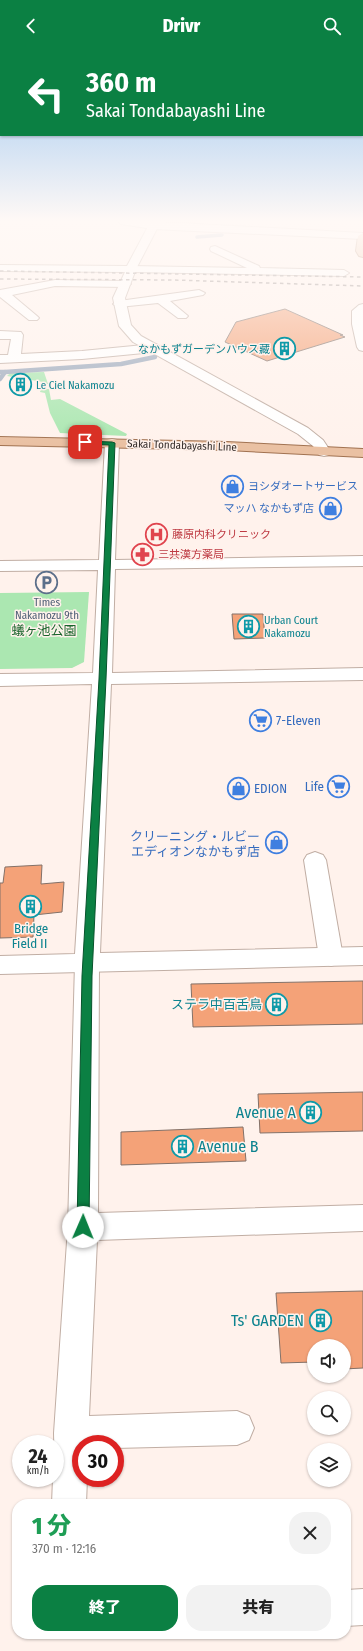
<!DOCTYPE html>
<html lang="ja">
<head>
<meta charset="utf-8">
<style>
	body { margin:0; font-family:"Fira Sans Condensed","Noto Sans JP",sans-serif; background:#f2f2f2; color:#222; height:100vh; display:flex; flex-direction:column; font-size:15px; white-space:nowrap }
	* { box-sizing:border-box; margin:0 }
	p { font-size:13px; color:#767676 }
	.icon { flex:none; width:22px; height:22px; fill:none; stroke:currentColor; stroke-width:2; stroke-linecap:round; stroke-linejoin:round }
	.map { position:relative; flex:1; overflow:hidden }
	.drawer { position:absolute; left:12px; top:1447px; width:339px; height:140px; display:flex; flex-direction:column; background:#fff; border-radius:16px; box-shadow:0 1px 3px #0004 }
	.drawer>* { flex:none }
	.banner { position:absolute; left:0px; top:0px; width:363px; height:84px; box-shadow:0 1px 3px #0004; background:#0b8043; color:#fff; overflow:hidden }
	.buttons { position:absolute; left:307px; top:1287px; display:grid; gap:8px }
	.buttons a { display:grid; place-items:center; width:44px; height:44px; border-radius:50%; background:#fff; box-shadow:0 1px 3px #0004; font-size:20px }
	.speed { position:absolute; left:12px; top:1383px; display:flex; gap:8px; font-size:20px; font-weight:700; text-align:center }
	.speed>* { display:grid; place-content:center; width:52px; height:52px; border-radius:50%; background:#fff; box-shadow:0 1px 3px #0004; line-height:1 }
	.speed small { font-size:10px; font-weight:400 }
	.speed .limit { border:6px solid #d22; background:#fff; color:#111 }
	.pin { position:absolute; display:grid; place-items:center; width:34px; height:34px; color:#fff; margin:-17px; border-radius:8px; box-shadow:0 2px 6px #0006 }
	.me { position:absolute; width:44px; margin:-22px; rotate:1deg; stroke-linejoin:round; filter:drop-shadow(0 0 3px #0008) }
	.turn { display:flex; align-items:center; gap:14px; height:84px; padding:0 20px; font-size:18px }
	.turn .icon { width:52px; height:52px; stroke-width:2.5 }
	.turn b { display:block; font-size:28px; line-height:34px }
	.round { display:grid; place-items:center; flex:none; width:42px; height:42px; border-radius:16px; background:#f2f2f2 }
	.summary { display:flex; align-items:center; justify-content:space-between; height:68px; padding:0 20px }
	h1 { font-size:24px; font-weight:800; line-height:30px; color:#1e9e55 }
	.button { display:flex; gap:8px; margin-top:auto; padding:8px 20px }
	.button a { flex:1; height:46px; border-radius:16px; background:#0b8043; color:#fff; font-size:16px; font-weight:800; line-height:46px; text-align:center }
	.button a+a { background:#f2f2f2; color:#222 }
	header { display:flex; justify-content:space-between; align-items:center; height:52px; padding:0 20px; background:#0b8043; color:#fff; font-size:18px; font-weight:800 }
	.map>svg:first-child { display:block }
	.green { fill:#abe7b1 }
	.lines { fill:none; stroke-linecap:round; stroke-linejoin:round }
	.stream-far1 { stroke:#9ca9bc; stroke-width:3.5 }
	.stream { stroke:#9ca9bc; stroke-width:4.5 }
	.building { fill:#f4a278; stroke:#837168 }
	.street-casing { stroke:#c1aea4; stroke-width:2 }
	.secondary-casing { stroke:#c1aea4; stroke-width:2 }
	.primary-casing { stroke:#a17251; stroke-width:2 }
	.street { fill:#fff; fill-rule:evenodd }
	.secondary { fill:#fff; fill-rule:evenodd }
	.primary { fill:#eac1a3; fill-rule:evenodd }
	.rail { stroke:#928783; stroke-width:1.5; stroke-dasharray:3.5 3.5; stroke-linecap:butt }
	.route { fill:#0b8043; stroke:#07532c }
	.labels { text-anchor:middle; stroke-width:3; stroke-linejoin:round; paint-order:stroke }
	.far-culture-label { font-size:11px; fill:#0d838f; stroke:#fff2ec; text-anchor:start }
	.far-street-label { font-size:11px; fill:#342c29; stroke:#fff2ec }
	.far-shop-label { font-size:11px; fill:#366cbe; stroke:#fff2ec; text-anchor:start }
	.far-health-label { font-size:11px; fill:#be3a42; stroke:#fff2ec; text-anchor:start }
	.far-service-label { font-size:11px; fill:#4e5e75; stroke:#fff2ec }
	.park-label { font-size:13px; fill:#19642b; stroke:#fff2ec }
	.shop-label { font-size:13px; fill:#366cbe; stroke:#fff2ec; text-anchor:start }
	.culture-label { font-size:13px; fill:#0d838f; stroke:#fff2ec }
	.near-culture-label { font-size:16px; fill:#0d838f; stroke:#fff2ec; text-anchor:end }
</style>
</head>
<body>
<header><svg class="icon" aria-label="back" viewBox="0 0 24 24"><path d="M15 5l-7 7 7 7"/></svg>Drivr<svg class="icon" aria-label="search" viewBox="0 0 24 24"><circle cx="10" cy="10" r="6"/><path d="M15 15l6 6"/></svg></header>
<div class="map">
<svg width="363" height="1599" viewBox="0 0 363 1599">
	<rect width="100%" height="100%" fill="#fff2ec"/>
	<g class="green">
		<polygon points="44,320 48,332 45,332 45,337 49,337 51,348 60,347 127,382 126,384 60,381 50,361 45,341 40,340 43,330 7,324 10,321"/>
		<polygon points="89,540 84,610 72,616 0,617 0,541"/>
	</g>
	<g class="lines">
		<polyline class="stream-far1" points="197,185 222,183"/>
		<g class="stream">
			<polyline points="0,320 5,320 0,327"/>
			<polyline points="5,320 121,312 155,305"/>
		</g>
	</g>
	<g class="building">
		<polygon points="285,257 343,283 340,283 345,285 267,309 225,290 236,270"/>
		<polygon points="232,562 263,562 265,586 234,587"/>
		<polygon points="42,813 41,832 64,830 62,860 34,863 33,885 0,886 0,831 3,831 5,815"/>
		<polygon points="363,929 363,972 193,975 191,932"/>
		<polygon points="363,1040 363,1079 260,1081 258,1042"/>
		<polygon points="243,1075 246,1109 121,1113 121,1080"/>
		<polygon points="363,1239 363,1316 344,1317 344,1294 314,1294 314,1310 281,1311 276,1241"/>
	</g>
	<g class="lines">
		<defs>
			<g id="street">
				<polygon points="117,169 143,169 363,181 363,187 153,177 121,172"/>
				<polygon points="215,194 259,214 260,216 344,218 349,221 344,224 131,220 126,217 131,214 247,216 211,199 210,197 211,195"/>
				<polygon points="55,228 126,229 131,232 126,235 55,234 12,243 37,264 39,266 37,268 29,268 0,245 0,238"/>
				<polygon points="199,238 205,241 203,243 170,249 188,264 186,266 178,266 158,251 119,255 113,252 119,249"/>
				<polygon points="363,252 363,299 359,298 357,295 352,272 352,259 359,253"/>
				<polygon points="0,279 21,280 23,283 21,302 82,299 154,292 158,293 160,296 158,299 154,300 82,307 0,311 0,303 8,303 11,287 0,287"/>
				<polygon points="315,800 323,803 326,808 343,905 340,911 331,914 322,911 319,905 304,808 307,803"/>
				<polygon points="87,902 96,904 99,911 98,1161 363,1153 363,1179 97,1188 89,1364 237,1359 249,1364 254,1376 249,1388 237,1393 115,1396 115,1392 81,1392 81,1426 87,1426 86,1452 52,1452 53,1426 55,1426 54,1381 68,1175 75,911 78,904"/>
				<polygon points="363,1537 363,1573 346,1574 346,1538"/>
			</g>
			<g id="secondary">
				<polygon points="151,169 161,169 136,217 125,246 131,273 141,284 308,376 323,388 331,400 329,403 324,404 319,403 313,394 298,382 133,290 119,274 113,246 125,220 0,219 0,213 127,214"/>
				<polygon points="112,387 117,388 119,391 115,508 363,504 363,514 115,517 112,621 363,616 363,628 111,632 100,901 363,895 363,913 0,922 0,904 75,902 92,632 0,634 0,622 93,621 98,518 0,519 0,509 99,508 105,391 107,388"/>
			</g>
			<g id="primary">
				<polygon points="363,181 363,205 359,204 356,199 358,184"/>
				<polygon points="0,385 227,390 363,397 363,405 227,398 0,393"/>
			</g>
		</defs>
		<use href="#street" class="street-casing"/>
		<use href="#secondary" class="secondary-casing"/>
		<use href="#primary" class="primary-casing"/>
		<use href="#street" class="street"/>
		<use href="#secondary" class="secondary"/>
		<use href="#primary" class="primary"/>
		<g class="rail">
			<polyline points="0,219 363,225"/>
			<polyline points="0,227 174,228 363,234"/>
		</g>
	</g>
	<linearGradient id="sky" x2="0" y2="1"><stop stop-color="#9bc5f0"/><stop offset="0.43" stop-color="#fff9f6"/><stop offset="1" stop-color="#fff9f6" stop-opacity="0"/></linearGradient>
	<rect width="363" height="393" fill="url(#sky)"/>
	<polygon class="route" points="83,389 112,390 115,391 106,627 92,924 89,1175 88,1179 83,1180 79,1179 77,1175 82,924 99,627 109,393 85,392 83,392"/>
	<defs>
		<symbol id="building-ring" viewBox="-11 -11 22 22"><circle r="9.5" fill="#fff2ec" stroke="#0f9aa8" stroke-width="1.5"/><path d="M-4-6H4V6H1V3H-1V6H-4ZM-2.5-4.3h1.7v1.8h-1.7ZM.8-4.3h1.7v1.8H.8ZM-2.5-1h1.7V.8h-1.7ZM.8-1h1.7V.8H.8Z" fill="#0f9aa8"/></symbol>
		<symbol id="shop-ring" viewBox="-11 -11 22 22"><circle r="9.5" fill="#fff2ec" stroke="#3f7fe0" stroke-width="1.5"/><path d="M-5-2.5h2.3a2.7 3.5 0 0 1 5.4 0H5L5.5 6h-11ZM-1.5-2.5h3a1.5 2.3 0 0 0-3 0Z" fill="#3f7fe0"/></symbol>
		<symbol id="hospital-ring" viewBox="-11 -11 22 22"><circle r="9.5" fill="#fff2ec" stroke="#e0444e" stroke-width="1.5"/><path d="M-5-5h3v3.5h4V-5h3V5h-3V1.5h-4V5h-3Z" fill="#e0444e"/></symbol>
		<symbol id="pharmacy-ring" viewBox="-11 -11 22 22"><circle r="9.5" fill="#fff2ec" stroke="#e0444e" stroke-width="1.5"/><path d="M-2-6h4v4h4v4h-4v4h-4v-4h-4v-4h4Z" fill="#e0444e"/></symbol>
		<symbol id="parking-ring" viewBox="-11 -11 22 22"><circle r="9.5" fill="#fff2ec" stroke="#5c6f8a" stroke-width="1.5"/><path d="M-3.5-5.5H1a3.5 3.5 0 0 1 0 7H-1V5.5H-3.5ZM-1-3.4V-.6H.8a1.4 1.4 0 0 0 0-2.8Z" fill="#5c6f8a"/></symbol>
		<symbol id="supermarket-ring" viewBox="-11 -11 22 22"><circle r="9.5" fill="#fff2ec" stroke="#3f7fe0" stroke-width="1.5"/><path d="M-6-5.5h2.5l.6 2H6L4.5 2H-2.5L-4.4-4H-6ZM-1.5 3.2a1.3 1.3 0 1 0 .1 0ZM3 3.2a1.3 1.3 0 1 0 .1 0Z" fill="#3f7fe0"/></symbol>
	</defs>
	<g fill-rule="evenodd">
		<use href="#building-ring" x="272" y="284" width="25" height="25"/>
		<use href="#building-ring" x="8" y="320" width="25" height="25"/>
		<use href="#shop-ring" x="220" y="422" width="25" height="25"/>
		<use href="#shop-ring" x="318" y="444" width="25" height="25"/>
		<use href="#hospital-ring" x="144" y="470" width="25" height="25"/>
		<use href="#pharmacy-ring" x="130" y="490" width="25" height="25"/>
		<use href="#parking-ring" x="34" y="518" width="25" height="25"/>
		<use href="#building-ring" x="236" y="562" width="25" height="25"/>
		<use href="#supermarket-ring" x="248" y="656" width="25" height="25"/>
		<use href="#supermarket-ring" x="326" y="722" width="25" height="25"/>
		<use href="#shop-ring" x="226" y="724" width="25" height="25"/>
		<use href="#shop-ring" x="264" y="778" width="25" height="25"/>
		<use href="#building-ring" x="18" y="842" width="25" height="25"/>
		<use href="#building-ring" x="264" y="940" width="25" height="25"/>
		<use href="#building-ring" x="298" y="1048" width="25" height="25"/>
		<use href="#building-ring" x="170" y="1082" width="25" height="25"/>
		<use href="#building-ring" x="308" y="1256" width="25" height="25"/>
	</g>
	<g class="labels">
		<g class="far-culture-label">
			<text x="270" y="301" text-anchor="end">なかもずガーデンハウス藏</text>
			<text x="36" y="337">Le Ciel Nakamozu</text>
			<text x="264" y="572">Urban Court<tspan x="264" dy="13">Nakamozu</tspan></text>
		</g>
		<g class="far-street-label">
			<text transform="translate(182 393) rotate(2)" y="4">Sakai Tondabayashi Line</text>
		</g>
		<g class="far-shop-label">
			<text x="248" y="438">ヨシダオートサービス</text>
			<text x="314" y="460" text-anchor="end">マッハ なかもず店</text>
		</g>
		<g class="far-health-label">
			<text x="172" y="486">藤原内科クリニック</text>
			<text x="158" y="506">三共漢方薬局</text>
		</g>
		<g class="far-service-label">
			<text x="47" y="554">Times<tspan x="47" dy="13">Nakamozu 9th</tspan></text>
		</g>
		<g class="park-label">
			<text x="44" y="583">蟻ヶ池公園</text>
		</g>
		<g class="shop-label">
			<text x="276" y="673">7-Eleven</text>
			<text x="324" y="739" text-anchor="end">Life</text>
			<text x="254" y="741">EDION</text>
			<text x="260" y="789" text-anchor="end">クリーニング・ルビー<tspan x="260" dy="15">エディオンなかもず店</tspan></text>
		</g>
		<g class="culture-label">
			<text x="31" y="881">Bridge<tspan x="31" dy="15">FieldⅡ</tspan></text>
			<text x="262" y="957" text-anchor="end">ステラ中百舌鳥</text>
		</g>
		<g class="near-culture-label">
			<text x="296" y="1066">Avenue A</text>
			<text x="198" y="1100" text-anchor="start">Avenue B</text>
			<text x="304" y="1274">Ts' GARDEN</text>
		</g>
	</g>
</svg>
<div class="buttons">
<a><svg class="icon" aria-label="sound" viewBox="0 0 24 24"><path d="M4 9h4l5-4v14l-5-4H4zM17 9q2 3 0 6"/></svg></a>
<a><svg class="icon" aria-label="search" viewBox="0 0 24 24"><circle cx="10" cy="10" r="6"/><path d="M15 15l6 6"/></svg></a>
<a><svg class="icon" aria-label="layers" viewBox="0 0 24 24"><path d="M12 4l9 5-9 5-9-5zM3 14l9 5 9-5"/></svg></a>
</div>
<div class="speed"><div>24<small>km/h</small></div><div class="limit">30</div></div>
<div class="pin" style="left:85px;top:390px;background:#d93025"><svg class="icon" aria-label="arrive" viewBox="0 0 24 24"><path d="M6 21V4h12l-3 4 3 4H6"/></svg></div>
<svg class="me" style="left:83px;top:1175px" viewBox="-20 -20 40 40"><circle r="19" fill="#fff"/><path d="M0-13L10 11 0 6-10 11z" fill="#0b8043"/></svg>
<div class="banner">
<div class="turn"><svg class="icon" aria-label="left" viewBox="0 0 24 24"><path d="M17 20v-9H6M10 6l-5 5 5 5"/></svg><div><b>360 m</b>Sakai Tondabayashi Line</div></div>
</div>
<section class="drawer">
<div class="summary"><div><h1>1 分</h1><p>370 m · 12:16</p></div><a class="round"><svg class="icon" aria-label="close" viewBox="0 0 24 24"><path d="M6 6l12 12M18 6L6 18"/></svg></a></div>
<div class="button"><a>終了</a><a>共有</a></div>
</section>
</div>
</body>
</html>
